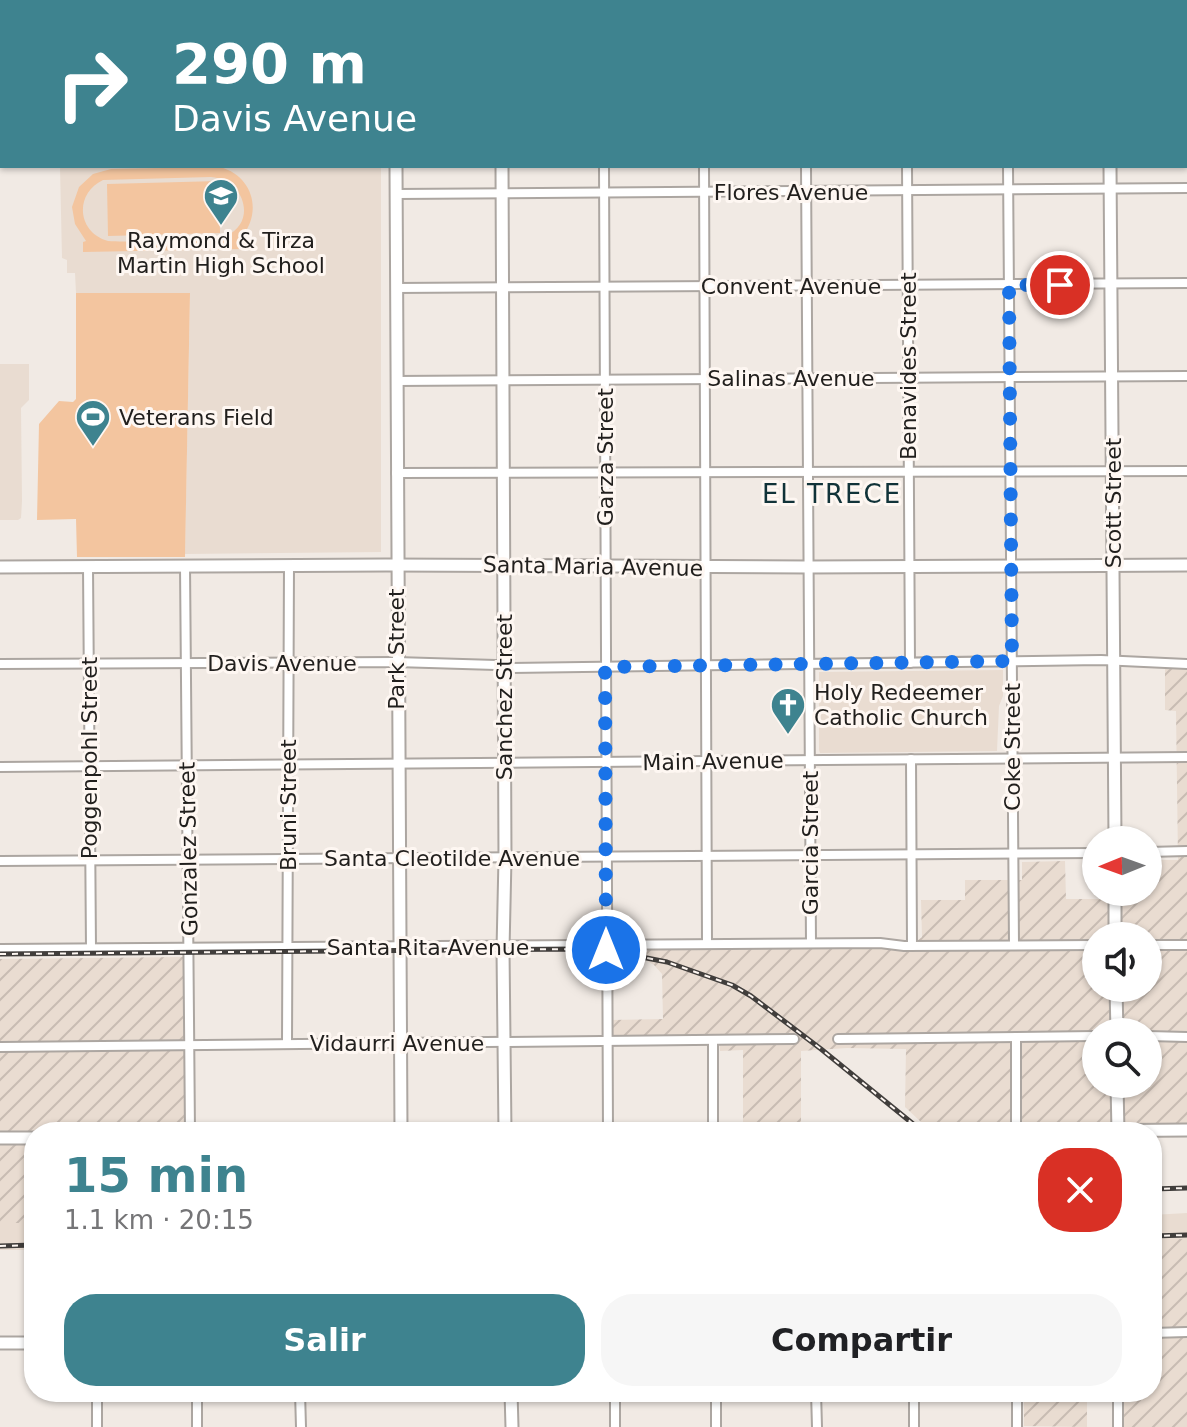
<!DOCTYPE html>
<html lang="es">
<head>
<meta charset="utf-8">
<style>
	body { margin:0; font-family:"DejaVu Sans",sans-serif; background:#f6f6f6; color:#202124; height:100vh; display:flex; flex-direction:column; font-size:30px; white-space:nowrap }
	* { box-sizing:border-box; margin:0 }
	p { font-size:26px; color:#757577 }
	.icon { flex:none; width:44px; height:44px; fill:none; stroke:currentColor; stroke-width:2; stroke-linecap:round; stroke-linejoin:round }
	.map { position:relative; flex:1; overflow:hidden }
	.drawer { position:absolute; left:24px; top:1122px; width:1138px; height:280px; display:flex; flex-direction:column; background:#fff; border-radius:32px; box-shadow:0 2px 6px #0004 }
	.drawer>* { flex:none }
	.top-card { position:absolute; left:0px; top:0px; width:1188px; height:168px; box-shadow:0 2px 6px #0004; background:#3e838f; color:#fff; overflow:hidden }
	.needle { width:52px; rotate:269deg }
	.fabs { position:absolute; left:1082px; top:826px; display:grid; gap:16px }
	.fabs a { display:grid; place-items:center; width:80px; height:80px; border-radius:50%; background:#fff; box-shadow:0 2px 6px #0004; font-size:40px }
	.pin { position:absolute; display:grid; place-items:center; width:68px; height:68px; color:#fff; margin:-34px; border:4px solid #fff; border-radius:50%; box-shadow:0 2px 8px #0007 }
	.me { position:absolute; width:88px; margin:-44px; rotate:0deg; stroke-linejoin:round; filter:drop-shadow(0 0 6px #0008) }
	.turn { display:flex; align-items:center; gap:28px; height:168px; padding:0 40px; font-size:36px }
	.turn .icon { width:104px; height:104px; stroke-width:2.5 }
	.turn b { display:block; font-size:56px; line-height:68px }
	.round { display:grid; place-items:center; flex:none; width:84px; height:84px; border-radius:32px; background:#f6f6f6 }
	.overview { display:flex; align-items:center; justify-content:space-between; height:136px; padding:0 40px }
	h1 { font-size:48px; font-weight:800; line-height:60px; color:#3e838f }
	.button { display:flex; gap:16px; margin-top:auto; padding:16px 40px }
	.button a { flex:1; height:92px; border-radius:32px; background:#3e838f; color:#fff; font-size:32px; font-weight:800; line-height:92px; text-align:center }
	.button a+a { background:#f6f6f6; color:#202124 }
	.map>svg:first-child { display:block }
	.built { fill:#e9dcd1 }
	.industrial { fill:url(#industrial-furrows); fill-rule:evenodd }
	.grass { fill:#f3c59f; fill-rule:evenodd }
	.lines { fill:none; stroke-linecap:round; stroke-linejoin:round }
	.street-casing { stroke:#aca6a1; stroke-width:12 }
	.secondary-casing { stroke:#aca6a1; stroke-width:15 }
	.street { stroke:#fff; stroke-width:8 }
	.secondary { stroke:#fff; stroke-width:11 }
	.rail-casing { stroke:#413e3c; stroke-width:5 }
	.rail { stroke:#fef7f2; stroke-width:2; stroke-dasharray:6; stroke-linecap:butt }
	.route { stroke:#1a73e8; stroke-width:14; stroke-dasharray:0 25.2 }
	.labels { text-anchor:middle; stroke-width:6; stroke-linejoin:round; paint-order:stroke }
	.street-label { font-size:22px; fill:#211f1d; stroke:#fef7f2 }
	.poi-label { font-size:22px; fill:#211f1d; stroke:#fef7f2; text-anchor:start }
	.quarter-label { font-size:26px; letter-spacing:2px; fill:#113339; stroke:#fef7f2 }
</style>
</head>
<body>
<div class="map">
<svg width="1187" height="1427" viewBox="0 0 1187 1427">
	<defs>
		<pattern id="industrial-furrows" width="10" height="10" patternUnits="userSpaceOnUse" patternTransform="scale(2)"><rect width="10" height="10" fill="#e9dcd1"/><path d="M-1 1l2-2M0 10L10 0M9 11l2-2" fill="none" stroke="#c8bcb3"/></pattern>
	</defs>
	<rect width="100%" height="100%" fill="#f1eae4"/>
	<g class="built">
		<polygon points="381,166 381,552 185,554 190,293 76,293 75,273 67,273 67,260 62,258 60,167"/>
		<polygon points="0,364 29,364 29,400 21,408 22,501 21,518 18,520 0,520"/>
		<polygon points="1003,670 1003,696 999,706 997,751 820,753 819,750 819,672"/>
		<polygon points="1187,1213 1187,1239 1152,1239 1152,1215"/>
		<rect x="0" y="1221" width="34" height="29"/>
	</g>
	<g class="industrial">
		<path d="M1165,669H1187V1124L921,1122L905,1107L906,1049L847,1048L801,1051V1126L743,1125V1050L720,1051L719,1034L621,1039L611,1036V1020L663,1019L662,974L654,965L624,947L880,944L903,952L922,937L921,900H965V880H1022V862L1065,861L1066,899H1123L1124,892H1148V860H1178L1176,711L1165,710ZM1096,936H1148V988H1096ZM1096,1032H1148V1084H1096Z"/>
		<polygon points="183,957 185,1132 34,1132 34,1223 0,1223 0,959"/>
		<polygon points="1152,1239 1187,1239 1187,1427 1123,1427 1121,1393 1109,1392 1087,1393 1087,1427 1024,1426 1024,1392 1152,1392"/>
	</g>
	<g class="grass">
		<path d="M220,167C253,176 263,212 241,238L243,239L244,249L83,252V242L86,241L75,224L72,207L79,187L93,174L111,169ZM211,177C244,179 258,222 226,236C211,243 129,242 108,241C77,232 74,194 103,180Z"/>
		<polygon points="219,181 220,233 108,236 107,184"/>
		<polygon points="76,293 190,293 185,557 77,557 76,519 37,520 39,424 59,401 73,402 76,399"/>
	</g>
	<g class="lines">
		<defs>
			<g id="street">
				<polyline points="86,0 86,2"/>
				<polyline points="187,0 187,2"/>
				<polyline points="288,0 288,2"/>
				<polyline points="603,0 603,2"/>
				<polyline points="704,0 704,2"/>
				<polyline points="1186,95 1187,95"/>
				<polyline points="604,166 608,1132"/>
				<polyline points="704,166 707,944"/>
				<polyline points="806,166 811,943"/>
				<polyline points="907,166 910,663"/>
				<polyline points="1008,166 1014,945"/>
				<polyline points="396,194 1187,188"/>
				<polyline points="396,288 1187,283"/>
				<polyline points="396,381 1187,376"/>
				<polyline points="396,473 1187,471"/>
				<polyline points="185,566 190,1132"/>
				<polyline points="88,567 91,948"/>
				<polyline points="0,664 396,662 496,665 511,668 1101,660 1187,664"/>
				<polyline points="911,759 912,946"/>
				<polyline points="0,767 1187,757"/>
				<polyline points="1148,852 1187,851"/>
				<polyline points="0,861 1096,853"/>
				<polyline points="1148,945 1187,945"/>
				<polyline points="0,949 880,943 904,946 1096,945"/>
				<polyline points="1148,1036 1187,1037"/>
				<polyline points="838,1039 1096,1036"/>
				<polyline points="713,1041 713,1132"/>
				<polyline points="287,1044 289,565"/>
				<polyline points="0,1047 794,1039"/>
				<polyline points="1016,1131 1016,1037"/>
				<polyline points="1152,1333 1187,1332"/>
				<polyline points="97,1392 97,1427"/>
				<polyline points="197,1392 197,1427"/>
				<polyline points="300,1392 301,1427"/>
				<polyline points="615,1392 615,1427"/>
				<polyline points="716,1392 716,1427"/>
				<polyline points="816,1392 817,1427"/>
				<polyline points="1017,1392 1017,1427"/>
				<polyline points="914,1427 914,1392"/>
				<polyline points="1118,1427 1118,1392"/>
			</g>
			<g id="secondary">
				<polyline points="396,0 396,2"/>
				<polyline points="502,0 502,2"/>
				<polyline points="1109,0 1109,2"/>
				<polyline points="775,2 1086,0"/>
				<polyline points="0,9 2,9"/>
				<polyline points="396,166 401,1132"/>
				<polyline points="502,166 505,858 503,950 505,1132"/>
				<polyline points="1110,166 1115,840"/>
				<polyline points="0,567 386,565 809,567 1187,565"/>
				<polyline points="1115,892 1115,936"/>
				<polyline points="1116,988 1117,1032"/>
				<polyline points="1117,1084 1118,1132"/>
				<polyline points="957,1132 1187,1130"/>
				<polyline points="0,1138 34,1138"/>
				<polyline points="0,1343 34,1343"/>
				<polyline points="511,1392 512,1427"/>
			</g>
		</defs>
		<use href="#street" class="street-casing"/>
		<use href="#secondary" class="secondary-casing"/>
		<use href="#street" class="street"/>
		<use href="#secondary" class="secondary"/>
		<defs>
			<g id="rail">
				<polyline points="0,954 580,949 606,950 667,962 732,985 751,996 821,1049 923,1132"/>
				<polyline points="1152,1189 1187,1188"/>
				<polyline points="1152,1236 1187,1235"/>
				<polyline points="0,1246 34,1245"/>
			</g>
		</defs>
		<use href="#rail" class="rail-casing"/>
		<use href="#rail" class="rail"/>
	</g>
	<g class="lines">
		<polyline class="route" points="606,950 605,667 1012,661 1009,285 1060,285"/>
	</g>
	<defs>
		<symbol id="school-pin" viewBox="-11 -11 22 30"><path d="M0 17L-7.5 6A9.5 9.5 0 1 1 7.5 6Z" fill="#3e838f" stroke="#fef7f2"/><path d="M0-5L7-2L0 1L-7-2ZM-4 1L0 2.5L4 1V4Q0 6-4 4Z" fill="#fff"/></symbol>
		<symbol id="stadium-pin" viewBox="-11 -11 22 30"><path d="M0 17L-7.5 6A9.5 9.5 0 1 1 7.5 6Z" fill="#3e838f" stroke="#fef7f2"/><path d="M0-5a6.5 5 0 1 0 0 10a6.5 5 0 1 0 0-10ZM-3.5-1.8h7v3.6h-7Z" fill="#fff"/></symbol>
		<symbol id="church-pin" viewBox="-11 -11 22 30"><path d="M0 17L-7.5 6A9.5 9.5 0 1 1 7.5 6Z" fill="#3e838f" stroke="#fef7f2"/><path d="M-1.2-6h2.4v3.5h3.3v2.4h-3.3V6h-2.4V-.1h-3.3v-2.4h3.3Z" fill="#fff"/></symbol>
	</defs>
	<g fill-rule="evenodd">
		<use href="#school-pin" x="201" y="176" width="40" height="54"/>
		<use href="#stadium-pin" x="73" y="397" width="40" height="54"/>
		<use href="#church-pin" x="768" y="685" width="40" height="54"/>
	</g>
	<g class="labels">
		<g class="street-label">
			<text x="791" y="200">Flores Avenue</text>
			<text x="791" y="294">Convent Avenue</text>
			<text transform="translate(908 366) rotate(-90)" y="8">Benavides Street</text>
			<text x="791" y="386">Salinas Avenue</text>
			<text transform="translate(605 457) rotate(-90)" y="8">Garza Street</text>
			<text transform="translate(1113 503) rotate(-90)" y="8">Scott Street</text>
			<text transform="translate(593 566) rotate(1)" y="8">Santa Maria Avenue</text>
			<text transform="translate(396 649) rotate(-90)" y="8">Park Street</text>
			<text x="282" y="671">Davis Avenue</text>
			<text transform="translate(504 697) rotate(-90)" y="8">Sanchez Street</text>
			<text transform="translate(1012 747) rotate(-90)" y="8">Coke Street</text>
			<text transform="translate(89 758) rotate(-90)" y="8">Poggenpohl Street</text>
			<text transform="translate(713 761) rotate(-1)" y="8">Main Avenue</text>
			<text transform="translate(288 805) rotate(-90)" y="8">Bruni Street</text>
			<text transform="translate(810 843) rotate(-90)" y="8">Garcia Street</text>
			<text transform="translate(188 849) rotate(-91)" y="8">Gonzalez Street</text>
			<text x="452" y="866">Santa Cleotilde Avenue</text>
			<text x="428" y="955">Santa Rita Avenue</text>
			<text x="397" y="1051">Vidaurri Avenue</text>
		</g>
		<g class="poi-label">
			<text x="221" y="248" text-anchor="middle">Raymond &amp; Tirza<tspan x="221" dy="25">Martin High School</tspan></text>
			<text x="119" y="425">Veterans Field</text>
			<text x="814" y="700">Holy Redeemer<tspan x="814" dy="25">Catholic Church</tspan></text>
		</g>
		<g class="quarter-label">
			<text x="832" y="503">EL TRECE</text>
		</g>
	</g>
</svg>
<div class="fabs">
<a><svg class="needle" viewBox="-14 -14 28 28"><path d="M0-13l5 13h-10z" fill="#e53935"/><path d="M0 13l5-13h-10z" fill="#757577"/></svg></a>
<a><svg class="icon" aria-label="sound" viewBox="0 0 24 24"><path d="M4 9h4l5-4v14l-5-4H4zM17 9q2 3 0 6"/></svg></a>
<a><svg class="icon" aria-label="search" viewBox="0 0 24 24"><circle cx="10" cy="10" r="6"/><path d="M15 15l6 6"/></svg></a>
</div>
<div class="pin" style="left:1060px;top:285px;background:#d93025"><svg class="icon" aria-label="arrive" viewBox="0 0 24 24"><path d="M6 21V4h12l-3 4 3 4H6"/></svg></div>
<svg class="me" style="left:606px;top:950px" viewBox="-20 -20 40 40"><circle r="17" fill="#1a73e8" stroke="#fff" stroke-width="3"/><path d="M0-11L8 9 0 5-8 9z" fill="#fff"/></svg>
<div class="top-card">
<div class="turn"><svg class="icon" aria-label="right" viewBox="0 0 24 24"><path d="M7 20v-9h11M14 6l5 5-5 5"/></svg><div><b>290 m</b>Davis Avenue</div></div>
</div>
<section class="drawer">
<div class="overview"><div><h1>15 min</h1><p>1.1 km · 20:15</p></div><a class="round" style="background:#d93025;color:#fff"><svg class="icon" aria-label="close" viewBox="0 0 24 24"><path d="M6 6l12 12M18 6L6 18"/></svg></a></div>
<div class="button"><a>Salir</a><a>Compartir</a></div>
</section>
</div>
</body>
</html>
